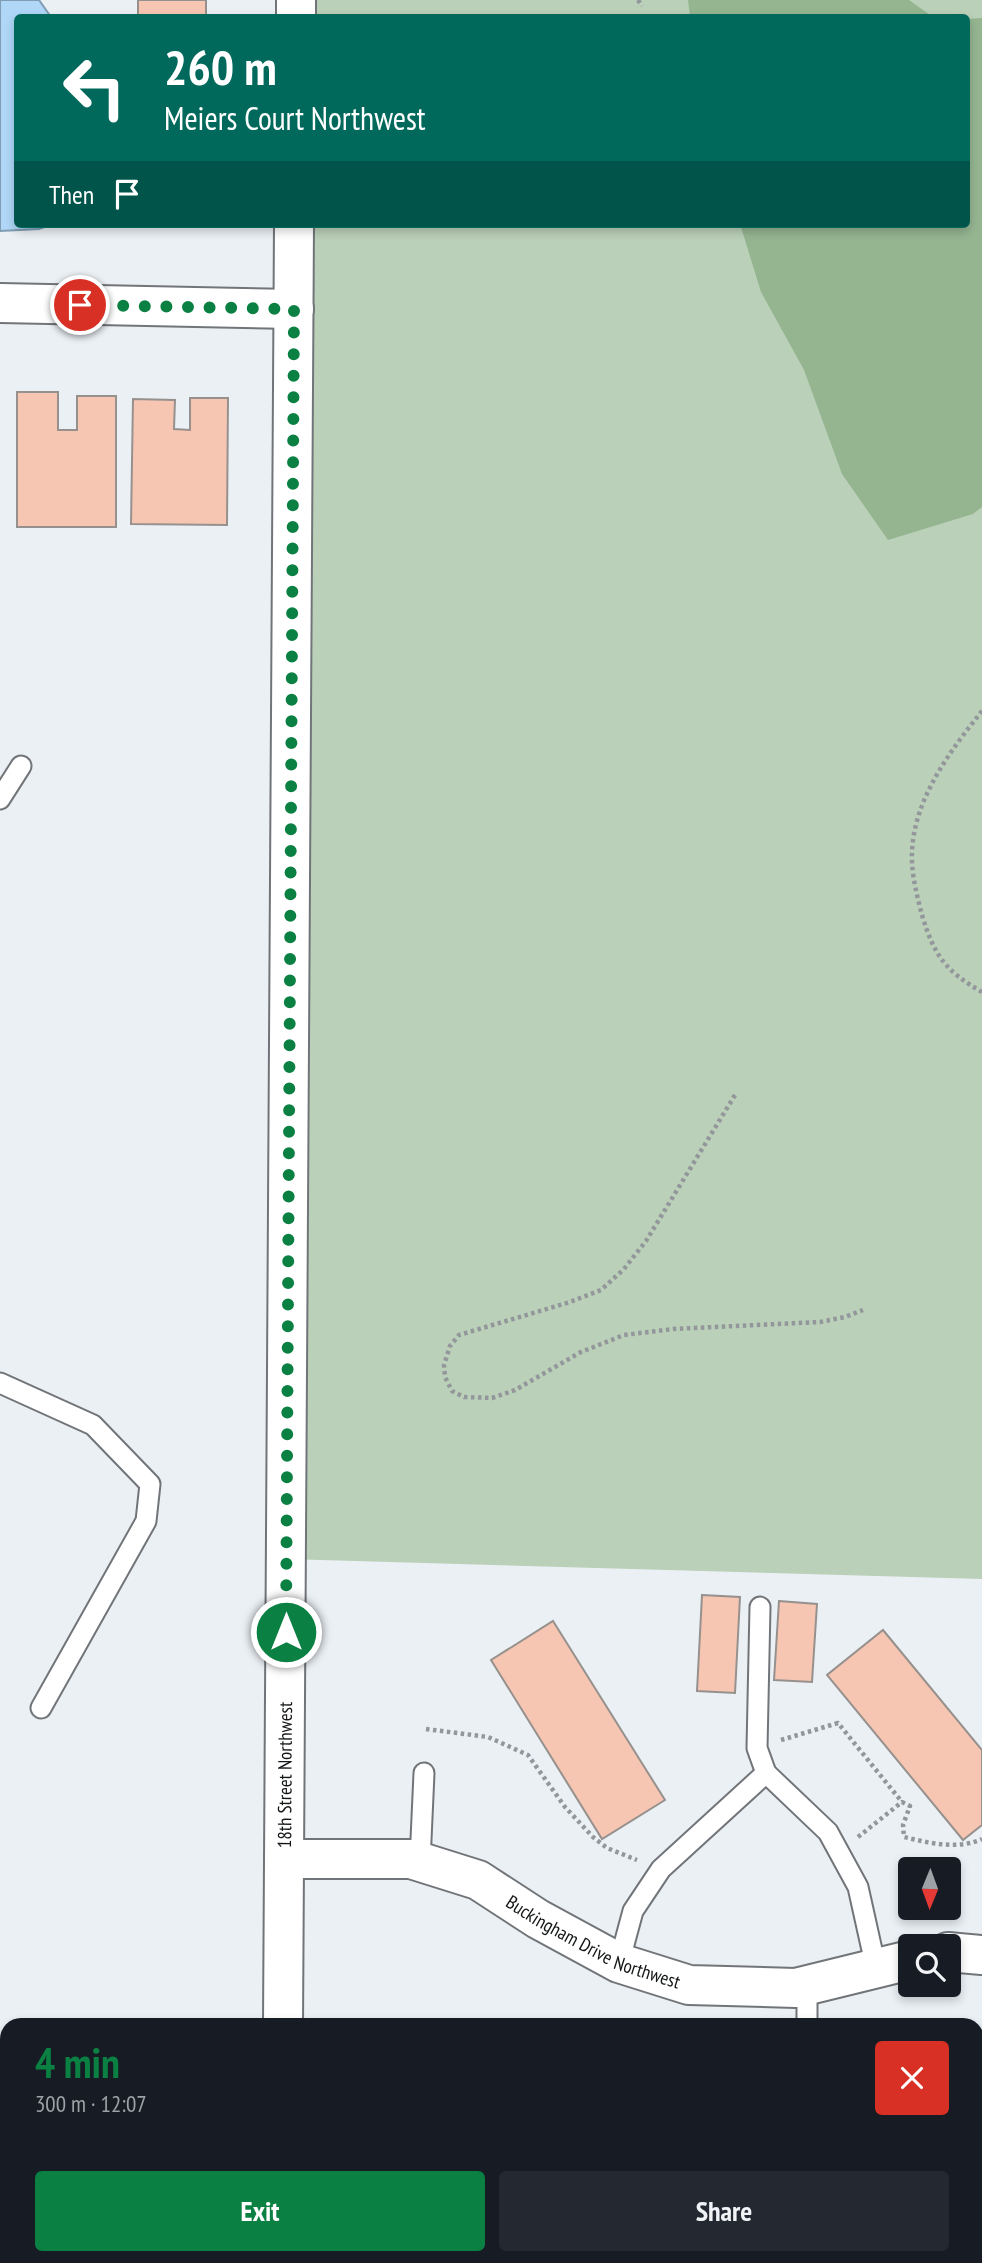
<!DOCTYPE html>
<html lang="en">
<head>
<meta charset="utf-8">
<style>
	body { margin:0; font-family:"PT Sans Narrow",sans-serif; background:#242831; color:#f1f3f6; height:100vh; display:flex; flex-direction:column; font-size:26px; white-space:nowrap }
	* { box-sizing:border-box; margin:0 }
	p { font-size:23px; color:#9ea1a6 }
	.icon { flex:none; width:38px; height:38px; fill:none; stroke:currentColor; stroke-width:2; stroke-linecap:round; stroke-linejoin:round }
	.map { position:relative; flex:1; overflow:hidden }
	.drawer { position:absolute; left:0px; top:2018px; width:984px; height:247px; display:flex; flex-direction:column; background:#171b24; border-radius:21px 21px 0 0; box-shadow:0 4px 10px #0003 }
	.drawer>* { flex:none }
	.guide { position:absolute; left:14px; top:14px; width:956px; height:214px; border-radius:7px; box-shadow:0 4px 10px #0003; background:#00695c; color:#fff; overflow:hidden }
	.needle { width:46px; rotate:181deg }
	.controls { position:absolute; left:898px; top:1857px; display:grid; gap:14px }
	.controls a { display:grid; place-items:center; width:63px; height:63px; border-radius:7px; background:#171b24; box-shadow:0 4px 10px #0003; font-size:35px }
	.pin { position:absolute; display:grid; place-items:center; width:60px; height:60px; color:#fff; margin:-30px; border:4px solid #fff; border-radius:50%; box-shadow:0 2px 7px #0007 }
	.me { position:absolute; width:77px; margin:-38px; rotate:0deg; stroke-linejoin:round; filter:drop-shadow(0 0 5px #0008) }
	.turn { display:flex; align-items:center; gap:24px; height:147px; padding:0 35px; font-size:32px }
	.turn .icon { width:91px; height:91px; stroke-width:2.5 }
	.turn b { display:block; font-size:49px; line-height:60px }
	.then { display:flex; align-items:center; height:66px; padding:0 35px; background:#0003; gap:14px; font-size:26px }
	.round { display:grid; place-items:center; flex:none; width:74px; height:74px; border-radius:7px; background:#242831 }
	.summary { display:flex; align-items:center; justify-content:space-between; height:119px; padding:0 35px }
	h1 { font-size:42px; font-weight:700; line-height:52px; color:#0b8043 }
	.button { display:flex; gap:14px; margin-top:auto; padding:14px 35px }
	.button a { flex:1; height:80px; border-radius:7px; background:#0b8043; color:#fff; font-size:28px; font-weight:700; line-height:80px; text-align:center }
	.button a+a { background:#242831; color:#f1f3f6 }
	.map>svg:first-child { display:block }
	.green { fill:#bbd0b8 }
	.forest { fill:#95b591 }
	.water { fill:#b0d7f8; stroke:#819db4; stroke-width:2 }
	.building { fill:#f6c6b3; stroke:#97918e; stroke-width:2 }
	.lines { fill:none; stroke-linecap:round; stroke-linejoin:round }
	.lane-casing { stroke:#717579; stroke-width:23 }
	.street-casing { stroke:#717579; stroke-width:42 }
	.secondary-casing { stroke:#717579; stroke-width:42 }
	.path { stroke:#93979b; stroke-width:4.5; stroke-dasharray:3.5 3.5; stroke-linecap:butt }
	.lane { stroke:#fff; stroke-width:19 }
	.street { stroke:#fff; stroke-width:38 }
	.secondary { stroke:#fff; stroke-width:38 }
	.route { stroke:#0b8043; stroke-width:12; stroke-dasharray:0 21.6 }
	.labels { text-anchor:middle; stroke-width:5; stroke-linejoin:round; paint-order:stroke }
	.street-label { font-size:19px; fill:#131516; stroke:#fff }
</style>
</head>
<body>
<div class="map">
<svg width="982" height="2263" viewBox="0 0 982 2263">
	<rect width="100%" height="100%" fill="#ebf0f5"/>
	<g class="green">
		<polygon points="296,0 982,0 982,1579 286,1559 294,224 966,224 966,18 296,18"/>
		<polygon points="0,2196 7,2199 7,2258 122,2258 133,2263 0,2263"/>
	</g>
	<g class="forest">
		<polygon points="688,0 909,0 933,17 690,17"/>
		<polygon points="982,18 982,507 973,514 888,540 842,474 804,370 761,292 740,224 966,224 966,19"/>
	</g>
	<polygon class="water" points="0,0 39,0 51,17 18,18 18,224 53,224 39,229 0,231"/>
	<g class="building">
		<rect x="138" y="0" width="68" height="18"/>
		<polygon points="17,392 58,392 58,430 77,430 77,396 116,396 116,527 17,527"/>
		<polygon points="190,398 228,398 227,525 131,524 133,399 175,400 174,429 190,430"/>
		<polygon points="702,1595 740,1597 735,1693 697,1691"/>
		<polygon points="779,1601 817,1604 812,1682 774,1680"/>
		<polygon points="553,1621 665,1800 602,1839 491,1660"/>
		<polygon points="883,1630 982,1750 982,1825 963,1840 827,1675"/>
		<polygon points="976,2103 982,2106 982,2193 976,2190"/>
		<polygon points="636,2258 712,2258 726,2263 646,2263"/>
		<polygon points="717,2258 817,2258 815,2263 731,2263"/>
	</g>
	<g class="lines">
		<defs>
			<g id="lane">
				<polyline points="0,799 21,766"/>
				<polyline points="0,1383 93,1425 150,1484 146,1521 41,1708"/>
				<polyline points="760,1607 757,1748 766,1773"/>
				<polyline points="420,1862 424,1773"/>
				<polyline points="619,1963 633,1911 661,1869 766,1773 828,1832 858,1887 876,1968"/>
				<polyline points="807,1985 807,2025"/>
			</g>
			<g id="street">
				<polyline points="296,18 296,0"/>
				<polyline points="0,303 294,309"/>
				<path id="s1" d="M284,1859H411L478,1880L538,1919L619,1963L689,1985L796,1988L910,1960"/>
				<polyline points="948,1952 982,1955"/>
				<path id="s2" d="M283,2025L294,224"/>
				<polyline points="282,2263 282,2258"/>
			</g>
			<g id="secondary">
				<polyline points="0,2154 7,2157"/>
				<polyline points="231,2258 243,2263"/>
			</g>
		</defs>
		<use href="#lane" class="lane-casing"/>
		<use href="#street" class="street-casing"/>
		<use href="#secondary" class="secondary-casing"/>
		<g class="path">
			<polyline points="638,0 642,6"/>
			<path d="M982,711C950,751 914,799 912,852C911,873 917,896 922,915C934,955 945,971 982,992"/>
			<polyline points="735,1095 646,1241 624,1269 601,1290 570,1302 459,1335 450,1346 444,1365 445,1377 452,1391 464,1397 492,1398 515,1390 581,1352 624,1335 673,1329 820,1322 845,1317 863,1310"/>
			<polyline points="426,1729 488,1737 528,1755 565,1807 593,1837 607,1848 637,1860"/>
			<polyline points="781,1740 838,1723 902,1802"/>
			<path d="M858,1837L902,1802L910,1806L903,1825L904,1837C929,1843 958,1850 982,1839"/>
			<polyline points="0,2219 7,2223"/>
			<polyline points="76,2258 87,2263"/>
		</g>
		<use href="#lane" class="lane"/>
		<use href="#street" class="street"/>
		<use href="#secondary" class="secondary"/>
	</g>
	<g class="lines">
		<polyline class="route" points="80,305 294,309 286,1632"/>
	</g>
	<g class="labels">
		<g class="street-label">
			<text dy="7" stroke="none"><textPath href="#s2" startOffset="250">18th Street Northwest</textPath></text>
			<text dy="7" stroke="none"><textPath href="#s1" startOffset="329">Buckingham Drive Northwest</textPath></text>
		</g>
	</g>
</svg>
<div class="controls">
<a><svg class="needle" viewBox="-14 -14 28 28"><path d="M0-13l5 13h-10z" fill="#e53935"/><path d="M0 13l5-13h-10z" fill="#9ea1a6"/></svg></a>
<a><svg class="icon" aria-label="search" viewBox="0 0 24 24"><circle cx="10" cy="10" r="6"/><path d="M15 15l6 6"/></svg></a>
</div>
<div class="pin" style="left:80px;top:305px;background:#d93025"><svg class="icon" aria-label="arrive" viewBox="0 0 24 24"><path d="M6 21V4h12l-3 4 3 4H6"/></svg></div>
<svg class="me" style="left:286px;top:1632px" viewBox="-20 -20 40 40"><circle r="17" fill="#0b8043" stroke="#fff" stroke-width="3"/><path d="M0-11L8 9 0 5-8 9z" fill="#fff"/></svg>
<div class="guide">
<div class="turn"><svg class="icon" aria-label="left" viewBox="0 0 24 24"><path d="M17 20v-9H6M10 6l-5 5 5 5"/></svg><div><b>260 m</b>Meiers Court Northwest</div></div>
<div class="then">Then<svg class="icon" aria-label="arrive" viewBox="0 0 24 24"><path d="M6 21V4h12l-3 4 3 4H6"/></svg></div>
</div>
<section class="drawer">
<div class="summary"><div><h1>4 min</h1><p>300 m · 12:07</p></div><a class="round" style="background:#d93025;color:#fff"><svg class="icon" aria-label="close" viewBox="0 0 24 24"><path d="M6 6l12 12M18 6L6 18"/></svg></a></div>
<div class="button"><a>Exit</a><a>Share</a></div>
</section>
</div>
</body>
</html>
